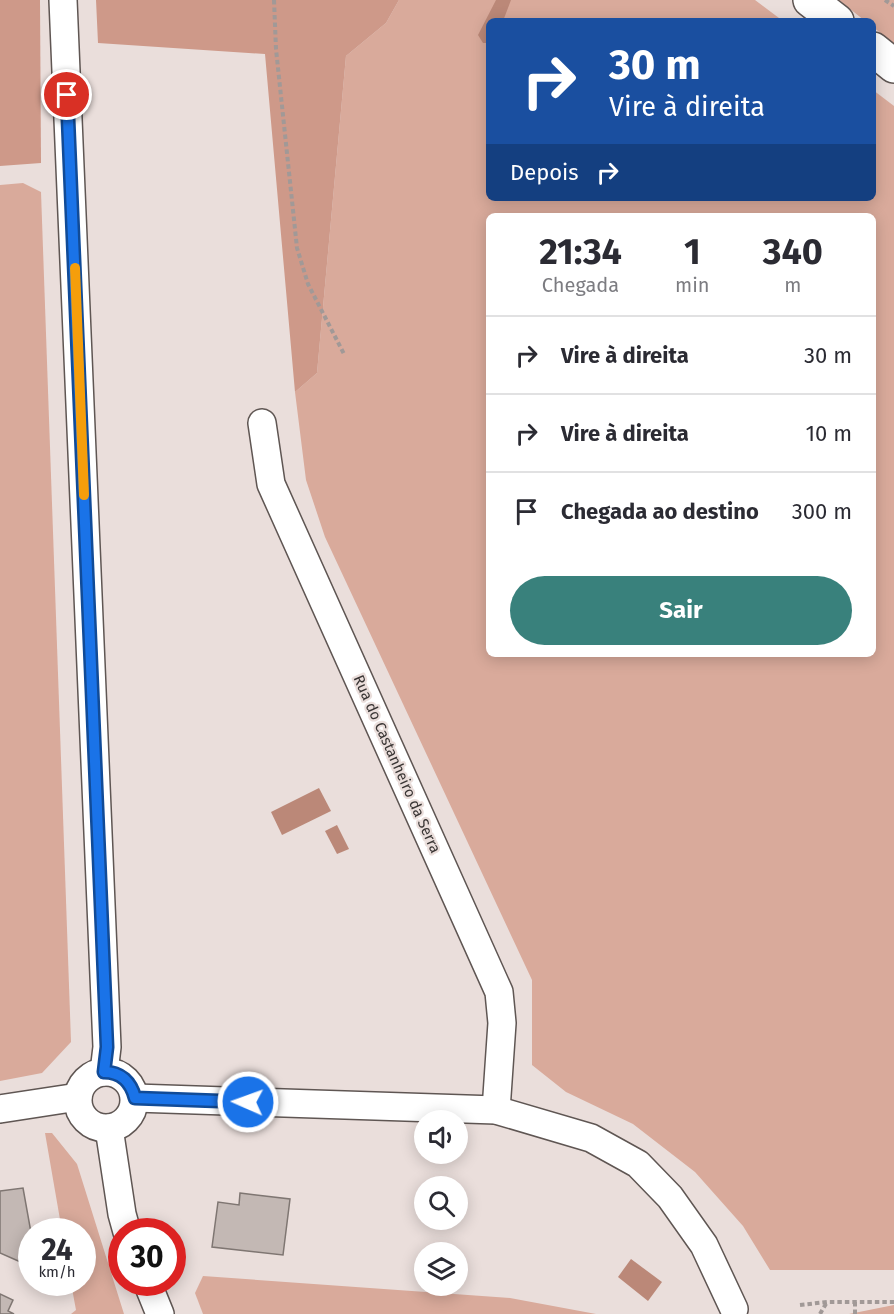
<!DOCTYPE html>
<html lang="pt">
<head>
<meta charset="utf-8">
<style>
	body { margin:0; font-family:"Fira Sans",sans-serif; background:#f2f2f3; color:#2b2b33; height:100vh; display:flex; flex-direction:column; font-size:22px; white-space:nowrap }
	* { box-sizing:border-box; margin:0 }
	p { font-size:20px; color:#7c7c81 }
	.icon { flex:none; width:33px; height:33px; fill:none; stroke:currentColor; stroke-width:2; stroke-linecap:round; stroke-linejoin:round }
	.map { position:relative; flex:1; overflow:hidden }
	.side { position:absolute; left:486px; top:213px; width:390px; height:444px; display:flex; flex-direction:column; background:#fff; border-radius:9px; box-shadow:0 3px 15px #0003 }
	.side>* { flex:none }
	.top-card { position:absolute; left:486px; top:18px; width:390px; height:183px; border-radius:9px; box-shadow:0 3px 15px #0003; background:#1a4fa0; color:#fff; overflow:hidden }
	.buttons { position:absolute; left:414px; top:1110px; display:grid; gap:12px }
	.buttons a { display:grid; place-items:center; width:54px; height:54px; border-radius:50%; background:#fff; box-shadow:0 3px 15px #0003; font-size:30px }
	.speed { position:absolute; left:18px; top:1218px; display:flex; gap:12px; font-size:30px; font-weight:700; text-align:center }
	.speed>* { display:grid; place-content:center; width:78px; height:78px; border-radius:50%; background:#fff; box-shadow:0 3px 15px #0003; line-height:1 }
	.speed small { font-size:15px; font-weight:400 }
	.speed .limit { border:9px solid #d22; background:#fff; color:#111 }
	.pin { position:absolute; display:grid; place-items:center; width:51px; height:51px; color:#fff; margin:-26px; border:3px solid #fff; border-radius:50%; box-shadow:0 2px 6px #0007 }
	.me { position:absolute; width:66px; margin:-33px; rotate:272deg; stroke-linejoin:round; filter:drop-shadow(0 0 4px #0008) }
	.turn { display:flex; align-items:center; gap:21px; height:126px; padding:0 24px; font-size:27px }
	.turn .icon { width:78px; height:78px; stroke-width:2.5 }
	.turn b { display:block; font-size:42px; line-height:51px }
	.then { display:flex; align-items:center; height:57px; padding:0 24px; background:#0003; gap:12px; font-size:22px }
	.eta { display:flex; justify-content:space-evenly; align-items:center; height:102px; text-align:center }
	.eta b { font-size:36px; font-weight:700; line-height:42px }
	.action { display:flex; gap:12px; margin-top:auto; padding:12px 24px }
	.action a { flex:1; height:69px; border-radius:36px; background:#39817c; color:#fff; font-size:24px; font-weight:700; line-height:69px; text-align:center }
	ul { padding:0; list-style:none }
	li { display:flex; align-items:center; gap:18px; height:78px; padding:0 24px; border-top:2px solid #e1e1e2 }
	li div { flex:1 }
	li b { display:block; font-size:22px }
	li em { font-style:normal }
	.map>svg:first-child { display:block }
	.green { fill:#d9aa9b; fill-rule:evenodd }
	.forest { fill:#ce9989 }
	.water { fill:#bb8878 }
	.building { fill:#c3b8b4; stroke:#7f7672; stroke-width:1.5 }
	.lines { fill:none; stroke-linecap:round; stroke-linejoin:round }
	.minor-casing { stroke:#5f5653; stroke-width:30 }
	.major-casing { stroke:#5f5653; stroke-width:36 }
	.path { stroke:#a19997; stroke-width:4; stroke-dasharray:4.5 3; stroke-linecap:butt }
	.minor { stroke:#fff; stroke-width:27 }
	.major { stroke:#fff; stroke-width:33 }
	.route-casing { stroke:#114b97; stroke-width:15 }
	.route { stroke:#1a73e8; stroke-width:10 }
	.slow { stroke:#f59e0b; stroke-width:10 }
	.labels { text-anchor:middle; stroke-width:4.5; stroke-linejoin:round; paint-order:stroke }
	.street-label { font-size:15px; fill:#393534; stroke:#eadedb }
</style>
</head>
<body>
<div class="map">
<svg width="894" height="1314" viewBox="0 0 894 1314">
	<rect width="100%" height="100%" fill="#eadedb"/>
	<g class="green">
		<path d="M399,0H755L783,21H489V198H873V90L894,106V1270H770L743,1226L695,1172L633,1124L566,1092L532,1065V980L325,537L306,480L295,392L317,373L346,56L386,23ZM489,216H873V654H489Z"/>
		<polygon points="839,0 894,0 894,44 873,27 873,21 865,21"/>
		<polygon points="23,183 41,192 71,1042 42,1073 0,1081 0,185"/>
		<polygon points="45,1133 52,1133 77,1164 124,1314 71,1314 76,1310 71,1283 82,1282 82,1232 62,1231"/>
		<polygon points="203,1276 510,1298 596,1314 203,1314 195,1293"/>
		<polygon points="894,1305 894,1314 849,1314"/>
	</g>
	<g class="forest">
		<polygon points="0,0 40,0 41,163 0,166"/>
		<polygon points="96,0 399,0 386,23 346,56 317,373 295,392 265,54 98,43"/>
	</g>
	<g class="water">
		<polygon points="496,0 511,0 503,21 489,21 489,43 483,43 478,35"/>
		<polygon points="319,788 331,811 282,835 271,812"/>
		<polygon points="337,825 349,849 337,854 325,831"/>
		<polygon points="631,1259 662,1282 648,1301 618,1277"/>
	</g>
	<g class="building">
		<polygon points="23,1188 32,1238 32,1267 0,1253 0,1191"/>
		<polygon points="240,1193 290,1199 283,1255 212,1247 218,1202 239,1205"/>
		<polygon points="0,1294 13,1300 8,1311 14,1314 0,1314"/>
	</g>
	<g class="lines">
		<defs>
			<g id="minor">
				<polyline points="63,0 107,1047 104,1072"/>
				<polyline points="262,423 271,484 499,992 502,1023 496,1110"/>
				<circle cx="106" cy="1100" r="28"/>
				<polyline points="135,1098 496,1110 591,1138 638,1164 670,1197 704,1245 734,1309"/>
				<polyline points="0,1109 78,1097"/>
				<polyline points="109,1128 122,1214 127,1232"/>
				<polyline points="147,1282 160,1314"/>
			</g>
			<g id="major">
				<polyline points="810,0 837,21"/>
				<polyline points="873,49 894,66"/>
			</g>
		</defs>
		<use href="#minor" class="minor-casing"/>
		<use href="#major" class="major-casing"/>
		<g class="path">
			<polyline points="274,0 276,49 297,248 308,284 344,354"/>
			<polyline points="885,0 894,6"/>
			<polyline points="800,1305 827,1302 894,1302"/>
			<polyline points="820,1314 827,1302"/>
			<polyline points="855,1314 855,1302"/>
		</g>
		<use href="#minor" class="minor"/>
		<use href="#major" class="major"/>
	</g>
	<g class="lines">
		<defs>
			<path id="route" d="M67,95L107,1047L104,1072C121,1072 131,1082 135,1098L248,1102"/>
		</defs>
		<use href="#route" class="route-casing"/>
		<use href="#route" class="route"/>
		<polyline class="slow" points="75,268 84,495"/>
	</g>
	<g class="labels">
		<g class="street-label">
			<text transform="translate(397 764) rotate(66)" y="5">Rua do Castanheiro da Serra</text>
		</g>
	</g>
</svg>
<div class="buttons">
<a><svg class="icon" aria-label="sound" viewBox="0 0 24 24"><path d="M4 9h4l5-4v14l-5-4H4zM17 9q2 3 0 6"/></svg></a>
<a><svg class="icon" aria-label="search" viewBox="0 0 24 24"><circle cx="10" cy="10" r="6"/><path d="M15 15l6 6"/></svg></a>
<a><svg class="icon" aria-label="layers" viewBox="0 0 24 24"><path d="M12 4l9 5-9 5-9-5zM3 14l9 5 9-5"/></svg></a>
</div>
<div class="speed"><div>24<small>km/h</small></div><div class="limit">30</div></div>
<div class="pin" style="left:67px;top:95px;background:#d93025"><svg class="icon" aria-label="arrive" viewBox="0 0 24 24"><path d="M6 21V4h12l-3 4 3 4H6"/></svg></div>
<svg class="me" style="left:248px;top:1102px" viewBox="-20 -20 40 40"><circle r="17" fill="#1a73e8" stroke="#fff" stroke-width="3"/><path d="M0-11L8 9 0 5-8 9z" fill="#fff"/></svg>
<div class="top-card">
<div class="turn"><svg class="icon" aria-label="right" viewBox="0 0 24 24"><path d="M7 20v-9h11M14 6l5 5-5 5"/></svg><div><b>30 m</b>Vire à direita</div></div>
<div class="then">Depois<svg class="icon" aria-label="right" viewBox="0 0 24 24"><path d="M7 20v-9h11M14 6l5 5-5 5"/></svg></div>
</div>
<section class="side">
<div class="eta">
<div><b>21:34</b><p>Chegada</p></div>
<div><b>1</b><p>min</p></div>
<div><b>340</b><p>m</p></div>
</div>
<ul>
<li><svg class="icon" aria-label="right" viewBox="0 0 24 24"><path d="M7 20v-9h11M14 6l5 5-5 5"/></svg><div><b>Vire à direita</b></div><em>30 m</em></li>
<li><svg class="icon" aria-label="right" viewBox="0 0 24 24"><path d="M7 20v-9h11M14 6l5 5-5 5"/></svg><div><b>Vire à direita</b></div><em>10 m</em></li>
<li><svg class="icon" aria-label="arrive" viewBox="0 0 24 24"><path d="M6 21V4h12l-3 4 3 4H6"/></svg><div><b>Chegada ao destino</b></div><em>300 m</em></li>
</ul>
<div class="action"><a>Sair</a></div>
</section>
</div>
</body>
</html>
